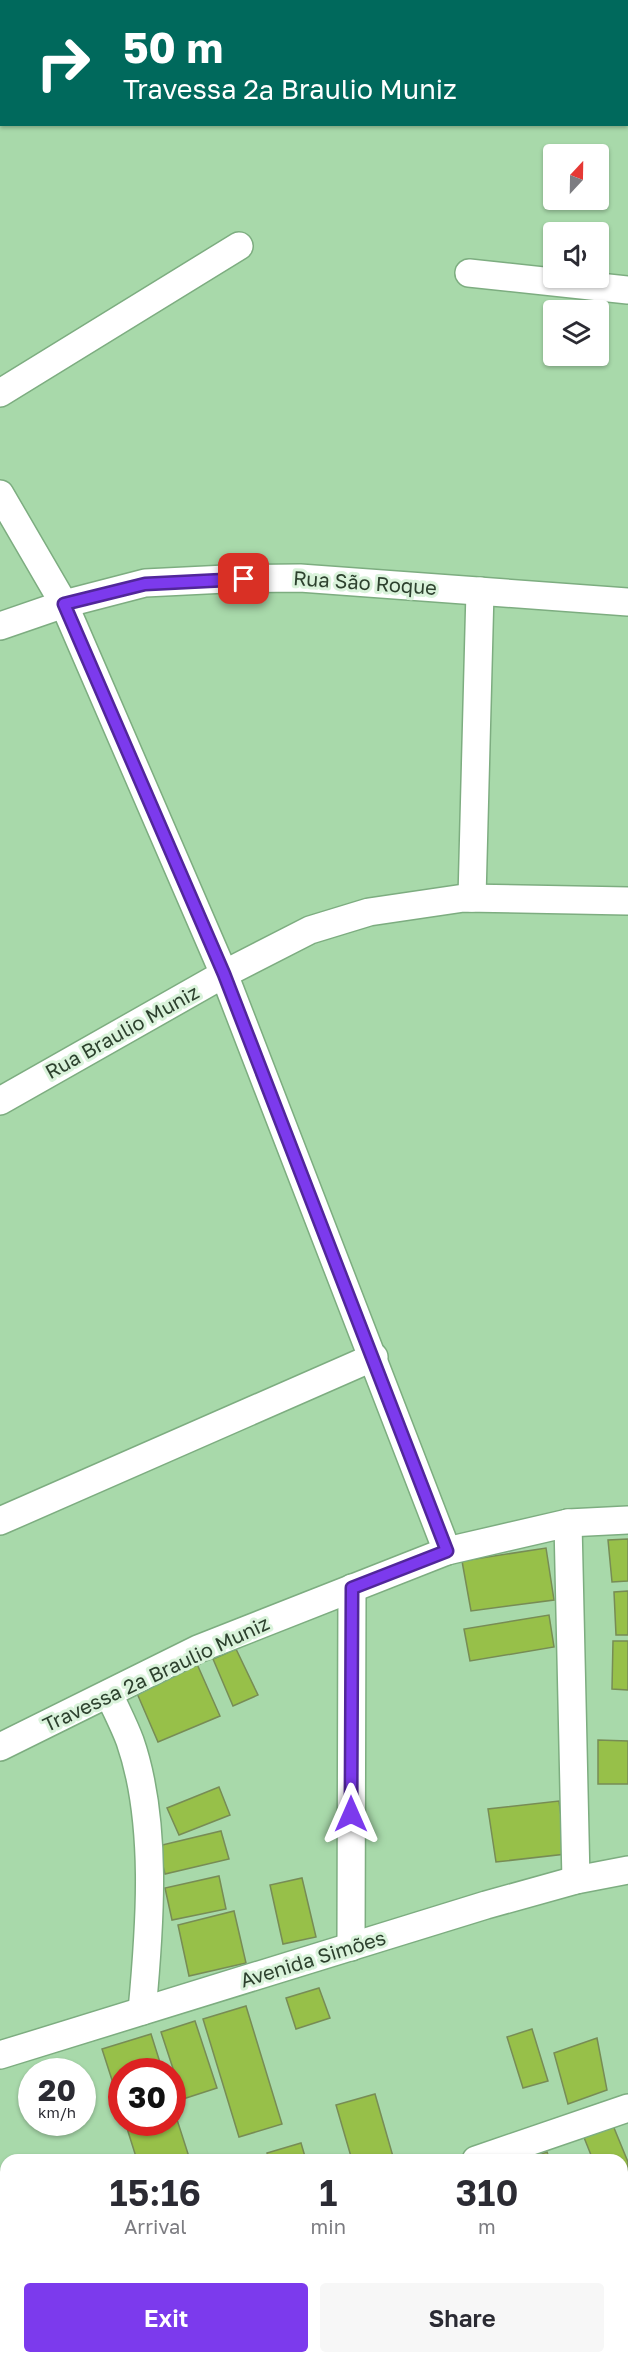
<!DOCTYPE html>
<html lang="en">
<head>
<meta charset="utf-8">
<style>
	body { margin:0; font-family:"Golos Text",sans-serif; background:#f7f7f7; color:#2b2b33; height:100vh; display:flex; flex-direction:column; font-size:22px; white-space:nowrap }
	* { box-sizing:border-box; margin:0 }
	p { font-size:20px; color:#7c7c81 }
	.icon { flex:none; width:33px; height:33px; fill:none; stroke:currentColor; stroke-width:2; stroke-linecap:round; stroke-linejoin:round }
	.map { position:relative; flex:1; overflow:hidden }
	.side { position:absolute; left:0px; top:2154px; width:628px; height:210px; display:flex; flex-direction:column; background:#fff; border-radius:18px 18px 0 0; box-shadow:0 2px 4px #0004 }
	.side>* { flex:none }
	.guide { position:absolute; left:0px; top:0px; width:628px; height:126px; box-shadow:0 2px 4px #0004; background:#00695c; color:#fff; overflow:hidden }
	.needle { width:39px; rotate:22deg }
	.buttons { position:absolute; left:543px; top:144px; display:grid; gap:12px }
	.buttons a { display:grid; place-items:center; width:66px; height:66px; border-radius:6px; background:#fff; box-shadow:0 2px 4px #0004; font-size:30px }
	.speed { position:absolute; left:18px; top:2058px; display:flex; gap:12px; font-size:30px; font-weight:700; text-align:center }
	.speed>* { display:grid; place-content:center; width:78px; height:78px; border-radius:50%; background:#fff; box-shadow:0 2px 4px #0004; line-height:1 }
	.speed small { font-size:15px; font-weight:400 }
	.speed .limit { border:9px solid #d22; background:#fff; color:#111 }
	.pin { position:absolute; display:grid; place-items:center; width:51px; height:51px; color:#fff; margin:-26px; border-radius:12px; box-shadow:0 3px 9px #0006 }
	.me { position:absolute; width:66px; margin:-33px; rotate:0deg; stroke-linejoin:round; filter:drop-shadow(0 0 4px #0008) }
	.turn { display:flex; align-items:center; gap:21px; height:126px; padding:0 24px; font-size:27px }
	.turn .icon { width:78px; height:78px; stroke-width:2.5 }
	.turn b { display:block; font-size:42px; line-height:51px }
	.eta { display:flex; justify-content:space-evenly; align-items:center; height:102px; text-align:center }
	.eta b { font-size:36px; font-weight:600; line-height:42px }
	.primary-button { display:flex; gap:12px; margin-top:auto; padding:12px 24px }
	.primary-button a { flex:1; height:69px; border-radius:6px; background:#7c3aed; color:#fff; font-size:24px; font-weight:600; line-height:69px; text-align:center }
	.primary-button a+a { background:#f7f7f7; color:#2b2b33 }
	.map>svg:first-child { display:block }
	.building { fill:#97c049; stroke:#778c55; stroke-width:1.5 }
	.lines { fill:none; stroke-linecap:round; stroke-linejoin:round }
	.street-casing { stroke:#7dad80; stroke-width:30 }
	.street { stroke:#fff; stroke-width:27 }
	.route-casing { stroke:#51269a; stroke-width:15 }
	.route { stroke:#7c3aed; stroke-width:10 }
	.labels { text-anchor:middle; stroke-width:6; stroke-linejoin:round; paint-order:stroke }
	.street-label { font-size:20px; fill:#2d412e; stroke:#daf3db }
</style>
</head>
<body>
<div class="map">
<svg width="628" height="2364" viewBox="0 0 628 2364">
	<rect width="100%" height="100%" fill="#a8d9aa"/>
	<g class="building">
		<polygon points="628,1539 628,1581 612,1582 608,1540"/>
		<polygon points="546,1548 554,1600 471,1611 462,1561"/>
		<polygon points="628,1591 628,1635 616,1635 614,1592"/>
		<polygon points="549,1615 554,1647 470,1661 464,1629"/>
		<polygon points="613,1641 628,1641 628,1690 612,1689"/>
		<polygon points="236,1649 258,1695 233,1706 213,1659"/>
		<polygon points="197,1664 220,1716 158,1742 136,1691"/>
		<polygon points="598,1740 628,1741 628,1784 598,1784"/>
		<polygon points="219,1787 230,1815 179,1835 167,1808"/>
		<polygon points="559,1801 566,1854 496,1862 488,1809"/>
		<polygon points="221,1831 229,1859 165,1874 158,1846"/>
		<polygon points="219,1876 226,1909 172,1920 165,1888"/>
		<polygon points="302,1878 316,1937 283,1944 270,1885"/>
		<polygon points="234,1911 246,1963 189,1976 178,1925"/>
		<polygon points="319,1988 330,2018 296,2029 286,1998"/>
		<polygon points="246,2006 282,2124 239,2137 203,2019"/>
		<polygon points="195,2021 217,2088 183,2099 161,2032"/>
		<polygon points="532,2029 548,2081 523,2088 507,2037"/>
		<polygon points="151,2034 163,2072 122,2072 122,2111 102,2049"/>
		<polygon points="597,2038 607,2090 568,2104 554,2053"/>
		<polygon points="375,2094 394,2160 352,2160 336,2105"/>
		<polygon points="172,2104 190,2160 137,2160 125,2122 172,2122"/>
		<polygon points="612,2123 628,2162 628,2200 622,2202 622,2160 593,2160 583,2135"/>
		<polygon points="301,2143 306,2160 269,2160 267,2153"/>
		<polygon points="547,2152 550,2160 526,2160"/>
		<polygon points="622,2269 628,2282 628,2327 622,2315"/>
		<polygon points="153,2358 201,2358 183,2364 155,2364"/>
		<polygon points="296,2358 313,2358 315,2364 277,2364"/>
		<polygon points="363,2358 391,2358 371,2364 365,2364"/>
		<polygon points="426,2358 475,2358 477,2364 428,2364"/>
	</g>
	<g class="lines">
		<defs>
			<g id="street">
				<polyline points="469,273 628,290"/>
				<polyline points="0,393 239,246"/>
				<polyline points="0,494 64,604 224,974 447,1551"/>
				<polyline points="0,626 64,604 145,583 226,579 300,578 628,602"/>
				<polyline points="472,898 480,591"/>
				<polyline points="0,1101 224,974 310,930 369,912 464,898 628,901"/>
				<polyline points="0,1521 374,1357"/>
				<polyline points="568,1523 576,1880"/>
				<path d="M109,1694C116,1710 124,1725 130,1741C158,1822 150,1926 142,2011"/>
				<polyline points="0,1747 198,1649 447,1551 568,1523 628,1520"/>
				<polyline points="351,1947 352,1588"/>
				<polyline points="0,2055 486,1905 576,1880 628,1870"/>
				<polyline points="476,2160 628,2108"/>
				<polyline points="0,2325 6,2324"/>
				<polyline points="11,2358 11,2364"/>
				<polyline points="608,2364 621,2358"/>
			</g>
		</defs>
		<use href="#street" class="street-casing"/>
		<use href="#street" class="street"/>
	</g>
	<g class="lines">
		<defs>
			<polyline id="route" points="244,579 145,584 64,604 224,974 447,1551 352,1588 351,1814"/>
		</defs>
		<use href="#route" class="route-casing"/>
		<use href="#route" class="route"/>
	</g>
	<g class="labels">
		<g class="street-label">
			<text transform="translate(365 583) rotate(4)" y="7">Rua São Roque</text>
			<text transform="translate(122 1032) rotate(-29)" y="7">Rua Braulio Muniz</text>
			<text transform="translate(156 1674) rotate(-25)" y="7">Travessa 2ª Braulio Muniz</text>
			<text transform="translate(313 1959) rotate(-17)" y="7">Avenida Simões</text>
		</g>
	</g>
</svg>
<div class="buttons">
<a><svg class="needle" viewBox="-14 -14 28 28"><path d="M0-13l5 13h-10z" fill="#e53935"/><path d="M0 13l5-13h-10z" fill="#7c7c81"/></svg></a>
<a><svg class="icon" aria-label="sound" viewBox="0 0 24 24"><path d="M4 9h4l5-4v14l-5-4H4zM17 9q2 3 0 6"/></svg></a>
<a><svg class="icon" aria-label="layers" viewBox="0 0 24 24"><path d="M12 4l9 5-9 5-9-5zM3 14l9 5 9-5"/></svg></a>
</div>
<div class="speed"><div>20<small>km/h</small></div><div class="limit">30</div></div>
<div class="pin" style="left:244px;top:579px;background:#d93025"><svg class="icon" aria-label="arrive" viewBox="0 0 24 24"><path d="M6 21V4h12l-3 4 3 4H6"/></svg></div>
<svg class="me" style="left:351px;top:1814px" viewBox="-20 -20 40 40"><path d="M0-17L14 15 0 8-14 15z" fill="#7c3aed" stroke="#fff" stroke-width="4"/></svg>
<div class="guide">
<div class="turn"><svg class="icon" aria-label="right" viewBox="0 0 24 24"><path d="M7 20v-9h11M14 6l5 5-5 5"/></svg><div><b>50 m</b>Travessa 2ª Braulio Muniz</div></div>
</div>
<section class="side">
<div class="eta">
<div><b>15:16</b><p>Arrival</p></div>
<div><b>1</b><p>min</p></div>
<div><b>310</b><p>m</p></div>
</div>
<div class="primary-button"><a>Exit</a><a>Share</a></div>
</section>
</div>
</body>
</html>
